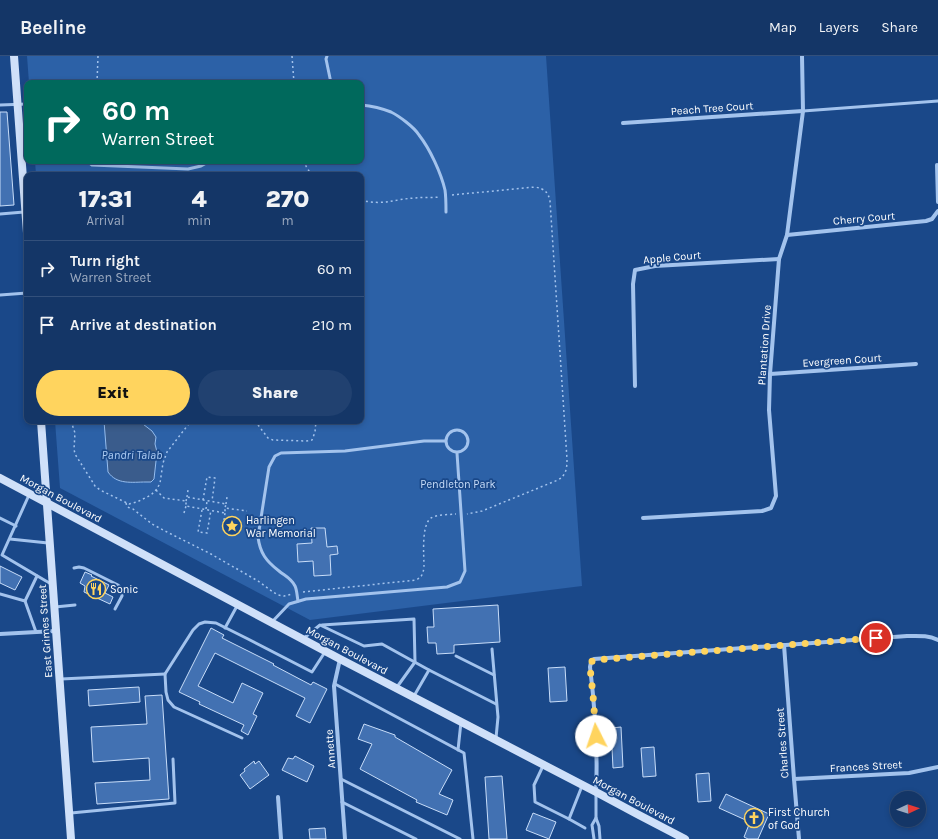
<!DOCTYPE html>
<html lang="en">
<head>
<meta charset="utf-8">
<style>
	body { margin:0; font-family:Karla,sans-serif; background:#214170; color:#f1f3f6; height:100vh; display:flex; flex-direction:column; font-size:15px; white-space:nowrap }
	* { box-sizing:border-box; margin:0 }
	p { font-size:13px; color:#9dabc0 }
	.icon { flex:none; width:22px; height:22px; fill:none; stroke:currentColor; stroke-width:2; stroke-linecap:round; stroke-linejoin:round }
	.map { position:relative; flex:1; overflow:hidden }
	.details { position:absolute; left:24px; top:116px; width:340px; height:252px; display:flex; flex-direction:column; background:#143667; border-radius:8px; box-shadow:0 2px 6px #0003,0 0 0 1px #33507b }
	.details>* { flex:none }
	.top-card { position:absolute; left:24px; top:24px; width:340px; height:84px; border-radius:8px; box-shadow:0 2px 6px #0003,0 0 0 1px #33507b; background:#00695c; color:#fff; overflow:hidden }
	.needle { width:26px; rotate:86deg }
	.buttons { position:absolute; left:890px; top:735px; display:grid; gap:8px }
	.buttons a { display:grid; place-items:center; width:36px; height:36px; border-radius:50%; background:#143667; box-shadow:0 2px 6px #0003,0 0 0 1px #33507b; font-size:20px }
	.pin { position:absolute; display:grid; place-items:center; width:34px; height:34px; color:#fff; margin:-17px; border:2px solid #fff; border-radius:50%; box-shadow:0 1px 4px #0007 }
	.me { position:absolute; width:44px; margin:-22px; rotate:356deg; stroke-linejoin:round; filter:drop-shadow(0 0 3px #0008) }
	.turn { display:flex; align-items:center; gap:14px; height:84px; padding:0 12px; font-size:18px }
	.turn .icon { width:52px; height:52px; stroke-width:2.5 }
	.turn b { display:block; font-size:28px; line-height:34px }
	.eta { display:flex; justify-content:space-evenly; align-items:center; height:68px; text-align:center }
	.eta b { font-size:24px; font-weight:800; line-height:28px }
	.cta { display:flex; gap:8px; margin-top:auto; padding:8px 12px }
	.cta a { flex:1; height:46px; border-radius:24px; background:#ffd45e; color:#111; font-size:16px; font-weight:800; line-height:46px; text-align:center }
	.cta a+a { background:#214170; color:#f1f3f6 }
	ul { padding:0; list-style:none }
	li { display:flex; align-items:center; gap:12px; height:56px; padding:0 12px; border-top:1px solid #33507b }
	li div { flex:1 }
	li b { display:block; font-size:15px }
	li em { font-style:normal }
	header { display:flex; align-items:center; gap:24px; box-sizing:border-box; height:56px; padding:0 20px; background:#143667; border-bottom:1px solid #33507b }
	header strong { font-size:19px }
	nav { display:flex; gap:22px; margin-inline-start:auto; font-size:14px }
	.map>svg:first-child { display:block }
	.green { fill:#2c61a7 }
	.water { fill:#3a5c8c; stroke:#95bdef }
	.building { fill:#4271b2; stroke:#c8ddf9 }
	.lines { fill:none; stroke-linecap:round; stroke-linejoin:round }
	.path { stroke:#a3c3ed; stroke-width:1.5; stroke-dasharray:2 3; stroke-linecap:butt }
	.lane { stroke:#a3c3ed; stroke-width:3 }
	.street { stroke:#a3c3ed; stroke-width:4 }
	.secondary { stroke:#cfe0f9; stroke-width:8 }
	.route { stroke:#ffd45e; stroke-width:7; stroke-dasharray:0 12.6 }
	.labels { text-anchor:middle; stroke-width:3.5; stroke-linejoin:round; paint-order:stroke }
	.street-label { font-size:11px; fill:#fff; stroke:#1a4889 }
	.park-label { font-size:11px; fill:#c8ddf9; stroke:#1a4889 }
	.poi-label { font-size:11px; fill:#fff; stroke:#1a4889; text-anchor:start }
	.water-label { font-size:12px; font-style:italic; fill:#aecdf4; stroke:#1a4889 }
</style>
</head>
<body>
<header>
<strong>Beeline</strong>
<nav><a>Map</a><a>Layers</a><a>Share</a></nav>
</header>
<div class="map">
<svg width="938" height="783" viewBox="0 0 938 783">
	<rect width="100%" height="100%" fill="#1a4889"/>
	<polygon class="green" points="27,0 546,0 582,530 310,564 60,432 55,365 361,365 361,119 36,119 35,105 361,105 361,27 29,27"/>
	<path class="water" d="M104,365H139L152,375L156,381L155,388L157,396L154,423L151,426H146C132,426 117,429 108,416Z"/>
	<g class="building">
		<polygon points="0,56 7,56 14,149 0,150"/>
		<polygon points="311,472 325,472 327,491 337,490 338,498 330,499 331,519 314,520 313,505 298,506 297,488 312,487"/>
		<polygon points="0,510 22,521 15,534 0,527"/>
		<polygon points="85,516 92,519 91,520 109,529 105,537 113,541 110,548 84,536 85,530 80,527"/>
		<polygon points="498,549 500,586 454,589 454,597 437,598 436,587 428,587 427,571 434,571 433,553"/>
		<polygon points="211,572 224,579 222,582 274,608 273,609 311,629 313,626 327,633 310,667 296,660 305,642 215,597 198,630 233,647 242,627 263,637 253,658 257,660 248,679 241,675 244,669 199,648 200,646 179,636"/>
		<polygon points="565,611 567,645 550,646 548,612"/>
		<polygon points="139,631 140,646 89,650 88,634"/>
		<polygon points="162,639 169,743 97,748 95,727 150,724 149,702 93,706 91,671 147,668 145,640"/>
		<polygon points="364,668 395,679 395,681 452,714 439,738 453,744 447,759 416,746 417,744 360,713 372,688 358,683"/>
		<polygon points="621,671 623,711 613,712 611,672"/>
		<polygon points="654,691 656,720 643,721 641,692"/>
		<polygon points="295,700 314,710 307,726 282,714 288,702 293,703"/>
		<polygon points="254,705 255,708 259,705 269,719 250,733 240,719 245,715 244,713"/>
		<polygon points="709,717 711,745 698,746 696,718"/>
		<polygon points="502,720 507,783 489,783 485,721"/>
		<polygon points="726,738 769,758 758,783 748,783 744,781 750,766 719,752"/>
		<polygon points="533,757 556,766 549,783 526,774"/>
		<polygon points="325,772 326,783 310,783 309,773"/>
	</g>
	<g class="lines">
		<g class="path">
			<polyline points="292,0 294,27"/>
			<polyline points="97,27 98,0"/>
			<polyline points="303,105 309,115 313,119"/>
			<path d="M452,139L535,131C545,133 548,136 550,145L567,403C567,413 566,419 558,424L482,455L467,458"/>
			<path d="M361,144C383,150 394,143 415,142C423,141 432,142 440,141"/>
			<polyline points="71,365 75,377 74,393 75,398 95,430 100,434 129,448 137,446 151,439 157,433 160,427 163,407 167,396 191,365"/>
			<polyline points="255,365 268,382 273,384 306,385 312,384 315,376 316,365"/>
			<polyline points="156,434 164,442 186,445 186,450 225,457 225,452 247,455"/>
			<polyline points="187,441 188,434"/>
			<polyline points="203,444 207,421 215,422 212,445"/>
			<polyline points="186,445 187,441 226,448 225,452"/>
			<polyline points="126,447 127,451 133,453 152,468 165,475 211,498 258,525 273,536 278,539 284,540 292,538"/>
			<polyline points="226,448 227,441"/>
			<polyline points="206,453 207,445"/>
			<polyline points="202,454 198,476 207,477 211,454"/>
			<polyline points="184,457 186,450"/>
			<polyline points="224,464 225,457"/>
			<path d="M303,536L416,524C422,521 423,518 424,511C424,500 421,469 431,462C438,458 448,459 456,458"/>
		</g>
		<g class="lane">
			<polyline points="327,0 326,3 331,27"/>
			<polyline points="0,49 27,48"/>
			<path d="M361,49C371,50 381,52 391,56C399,60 414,71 419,79C430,93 441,117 445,134C446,141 446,149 446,156"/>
			<polyline points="803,55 938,45"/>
			<polyline points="87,105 92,109 188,113 201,110 210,105"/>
			<polyline points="0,158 24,156"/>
			<polyline points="0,239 27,237"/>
			<circle cx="457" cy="385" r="11"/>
			<polyline points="29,439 2,499 51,528"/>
			<polyline points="0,462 16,470"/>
			<polyline points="10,483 48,487"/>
			<polyline points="74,512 79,511 84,512 118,529 122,534 122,540 115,553"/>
			<polyline points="0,538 25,545 36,576"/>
			<polyline points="25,545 37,520"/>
			<path d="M298,545C297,540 297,534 295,530C291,522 285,520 279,515C266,505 260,497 258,481L269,411L275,400L281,397L345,395L424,385H445"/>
			<polyline points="55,551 75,549"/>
			<polyline points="272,566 289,548 306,543 447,531 460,526 465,515 457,397"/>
			<polyline points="322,569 414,563 415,606 397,631"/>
			<polyline points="225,572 237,550"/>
			<polyline points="304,582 320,569 364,590 382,588 429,614 496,648"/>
			<polyline points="492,593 498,661 496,682"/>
			<polyline points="456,600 494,619"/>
			<polyline points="61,623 165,618"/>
			<polyline points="335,628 464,697 473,783"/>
			<polyline points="414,640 429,614"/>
			<polyline points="242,682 174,651 168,644 166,636 165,618 193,574 199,568 205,566 216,567 248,583 312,616 325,596"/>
			<polyline points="458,694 461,666"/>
			<polyline points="543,710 534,729 535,746 569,763 582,730"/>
			<polyline points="341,723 460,783"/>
			<polyline points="596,737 596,762 599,770 600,783"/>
			<polyline points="342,746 416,783"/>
			<polyline points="71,757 175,747 173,703"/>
			<polyline points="569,763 585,772"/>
			<polyline points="594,783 592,769 596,762"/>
		</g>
		<g class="street">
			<polyline points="623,67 803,55"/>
			<polyline points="937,109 938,146"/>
			<polyline points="787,179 926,165 932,163 938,155"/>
			<polyline points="770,318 916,308"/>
			<polyline points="635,330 633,228 635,214 655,210 779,203"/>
			<polyline points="643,462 762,455 771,452 776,440 769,354 770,318 779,203 787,179 803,55 802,0"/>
			<polyline points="0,578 55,575"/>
			<polyline points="784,589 794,723 799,783"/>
			<polyline points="340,603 334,630 345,783"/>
			<polyline points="794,723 909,717 938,711"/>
			<path d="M596,736C598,694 595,652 590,611L591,606L594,603L907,580C918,580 928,579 938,584"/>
			<polyline points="278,741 281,783"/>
		</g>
		<g class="secondary">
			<polyline points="14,0 27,177"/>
			<polyline points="41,365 71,783"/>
			<polyline points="0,422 340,603 596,736 637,758 685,783"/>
		</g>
	</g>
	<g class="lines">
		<polyline class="route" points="596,680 593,639 590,611 591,606 594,604 876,582"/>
	</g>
	<defs>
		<symbol id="sight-ring" viewBox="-11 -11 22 22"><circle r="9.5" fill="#1a4889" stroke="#ffd45e" stroke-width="1.5"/><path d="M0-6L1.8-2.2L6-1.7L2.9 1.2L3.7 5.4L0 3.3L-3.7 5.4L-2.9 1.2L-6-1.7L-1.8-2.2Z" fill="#ffd45e"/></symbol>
		<symbol id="restaurant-ring" viewBox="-11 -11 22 22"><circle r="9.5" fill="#1a4889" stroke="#ffd45e" stroke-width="1.5"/><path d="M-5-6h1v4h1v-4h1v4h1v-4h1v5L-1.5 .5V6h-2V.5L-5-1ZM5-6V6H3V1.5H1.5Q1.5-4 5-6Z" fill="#ffd45e"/></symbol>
		<symbol id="church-ring" viewBox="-11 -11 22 22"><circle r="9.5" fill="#1a4889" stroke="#ffd45e" stroke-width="1.5"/><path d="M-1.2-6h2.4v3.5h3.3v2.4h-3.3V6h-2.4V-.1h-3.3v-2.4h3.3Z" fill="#ffd45e"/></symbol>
	</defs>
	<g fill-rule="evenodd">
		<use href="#sight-ring" x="221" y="459" width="22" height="22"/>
		<use href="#restaurant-ring" x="85" y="522" width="22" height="22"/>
		<use href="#church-ring" x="743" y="751" width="22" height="22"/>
	</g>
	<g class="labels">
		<g class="street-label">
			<text transform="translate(712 52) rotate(-4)" y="4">Peach Tree Court</text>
			<text transform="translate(864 162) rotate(-5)" y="4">Cherry Court</text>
			<text transform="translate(672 201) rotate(-5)" y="4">Apple Court</text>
			<text transform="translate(764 289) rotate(-86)" y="4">Plantation Drive</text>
			<text transform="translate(842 304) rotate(-4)" y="4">Evergreen Court</text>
			<text transform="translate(61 442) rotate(28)" y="4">Morgan Boulevard</text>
			<text transform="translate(45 575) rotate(-94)" y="4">East Grimes Street</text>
			<text transform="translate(347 594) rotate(28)" y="4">Morgan Boulevard</text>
			<text transform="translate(782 687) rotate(-94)" y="4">Charles Street</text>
			<text transform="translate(330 693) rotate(-94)" y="4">Annette</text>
			<text transform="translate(866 710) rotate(-3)" y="4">Frances Street</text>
			<text transform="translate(634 744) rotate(28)" y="4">Morgan Boulevard</text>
		</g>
		<g class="park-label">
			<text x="458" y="432">Pendleton Park</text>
		</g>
		<g class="poi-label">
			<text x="246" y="468">Harlingen<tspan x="246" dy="13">War Memorial</tspan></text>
			<text x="110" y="537">Sonic</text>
			<text x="768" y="760">First Church<tspan x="768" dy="13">of God</tspan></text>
		</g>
		<g class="water-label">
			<text x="132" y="403">Pandri Talab</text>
		</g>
	</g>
</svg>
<div class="buttons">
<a><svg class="needle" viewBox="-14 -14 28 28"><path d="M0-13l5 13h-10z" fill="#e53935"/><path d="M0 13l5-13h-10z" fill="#9dabc0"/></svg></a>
</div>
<div class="pin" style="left:876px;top:582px;background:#d93025"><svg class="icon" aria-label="arrive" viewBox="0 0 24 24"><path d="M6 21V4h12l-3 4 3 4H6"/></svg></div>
<svg class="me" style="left:596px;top:680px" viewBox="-20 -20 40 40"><circle r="19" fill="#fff"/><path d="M0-13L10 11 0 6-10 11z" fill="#ffd45e"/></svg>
<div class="top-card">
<div class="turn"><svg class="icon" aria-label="right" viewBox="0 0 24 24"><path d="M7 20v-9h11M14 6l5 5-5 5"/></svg><div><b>60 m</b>Warren Street</div></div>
</div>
<section class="details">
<div class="eta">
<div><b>17:31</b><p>Arrival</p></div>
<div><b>4</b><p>min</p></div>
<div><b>270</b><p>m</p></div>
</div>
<ul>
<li><svg class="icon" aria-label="right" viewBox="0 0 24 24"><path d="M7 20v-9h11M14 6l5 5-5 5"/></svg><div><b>Turn right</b><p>Warren Street</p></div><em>60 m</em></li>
<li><svg class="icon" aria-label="arrive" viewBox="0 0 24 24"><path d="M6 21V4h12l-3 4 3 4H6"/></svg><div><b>Arrive at destination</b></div><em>210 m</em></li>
</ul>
<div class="cta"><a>Exit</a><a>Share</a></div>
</section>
</div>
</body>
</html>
